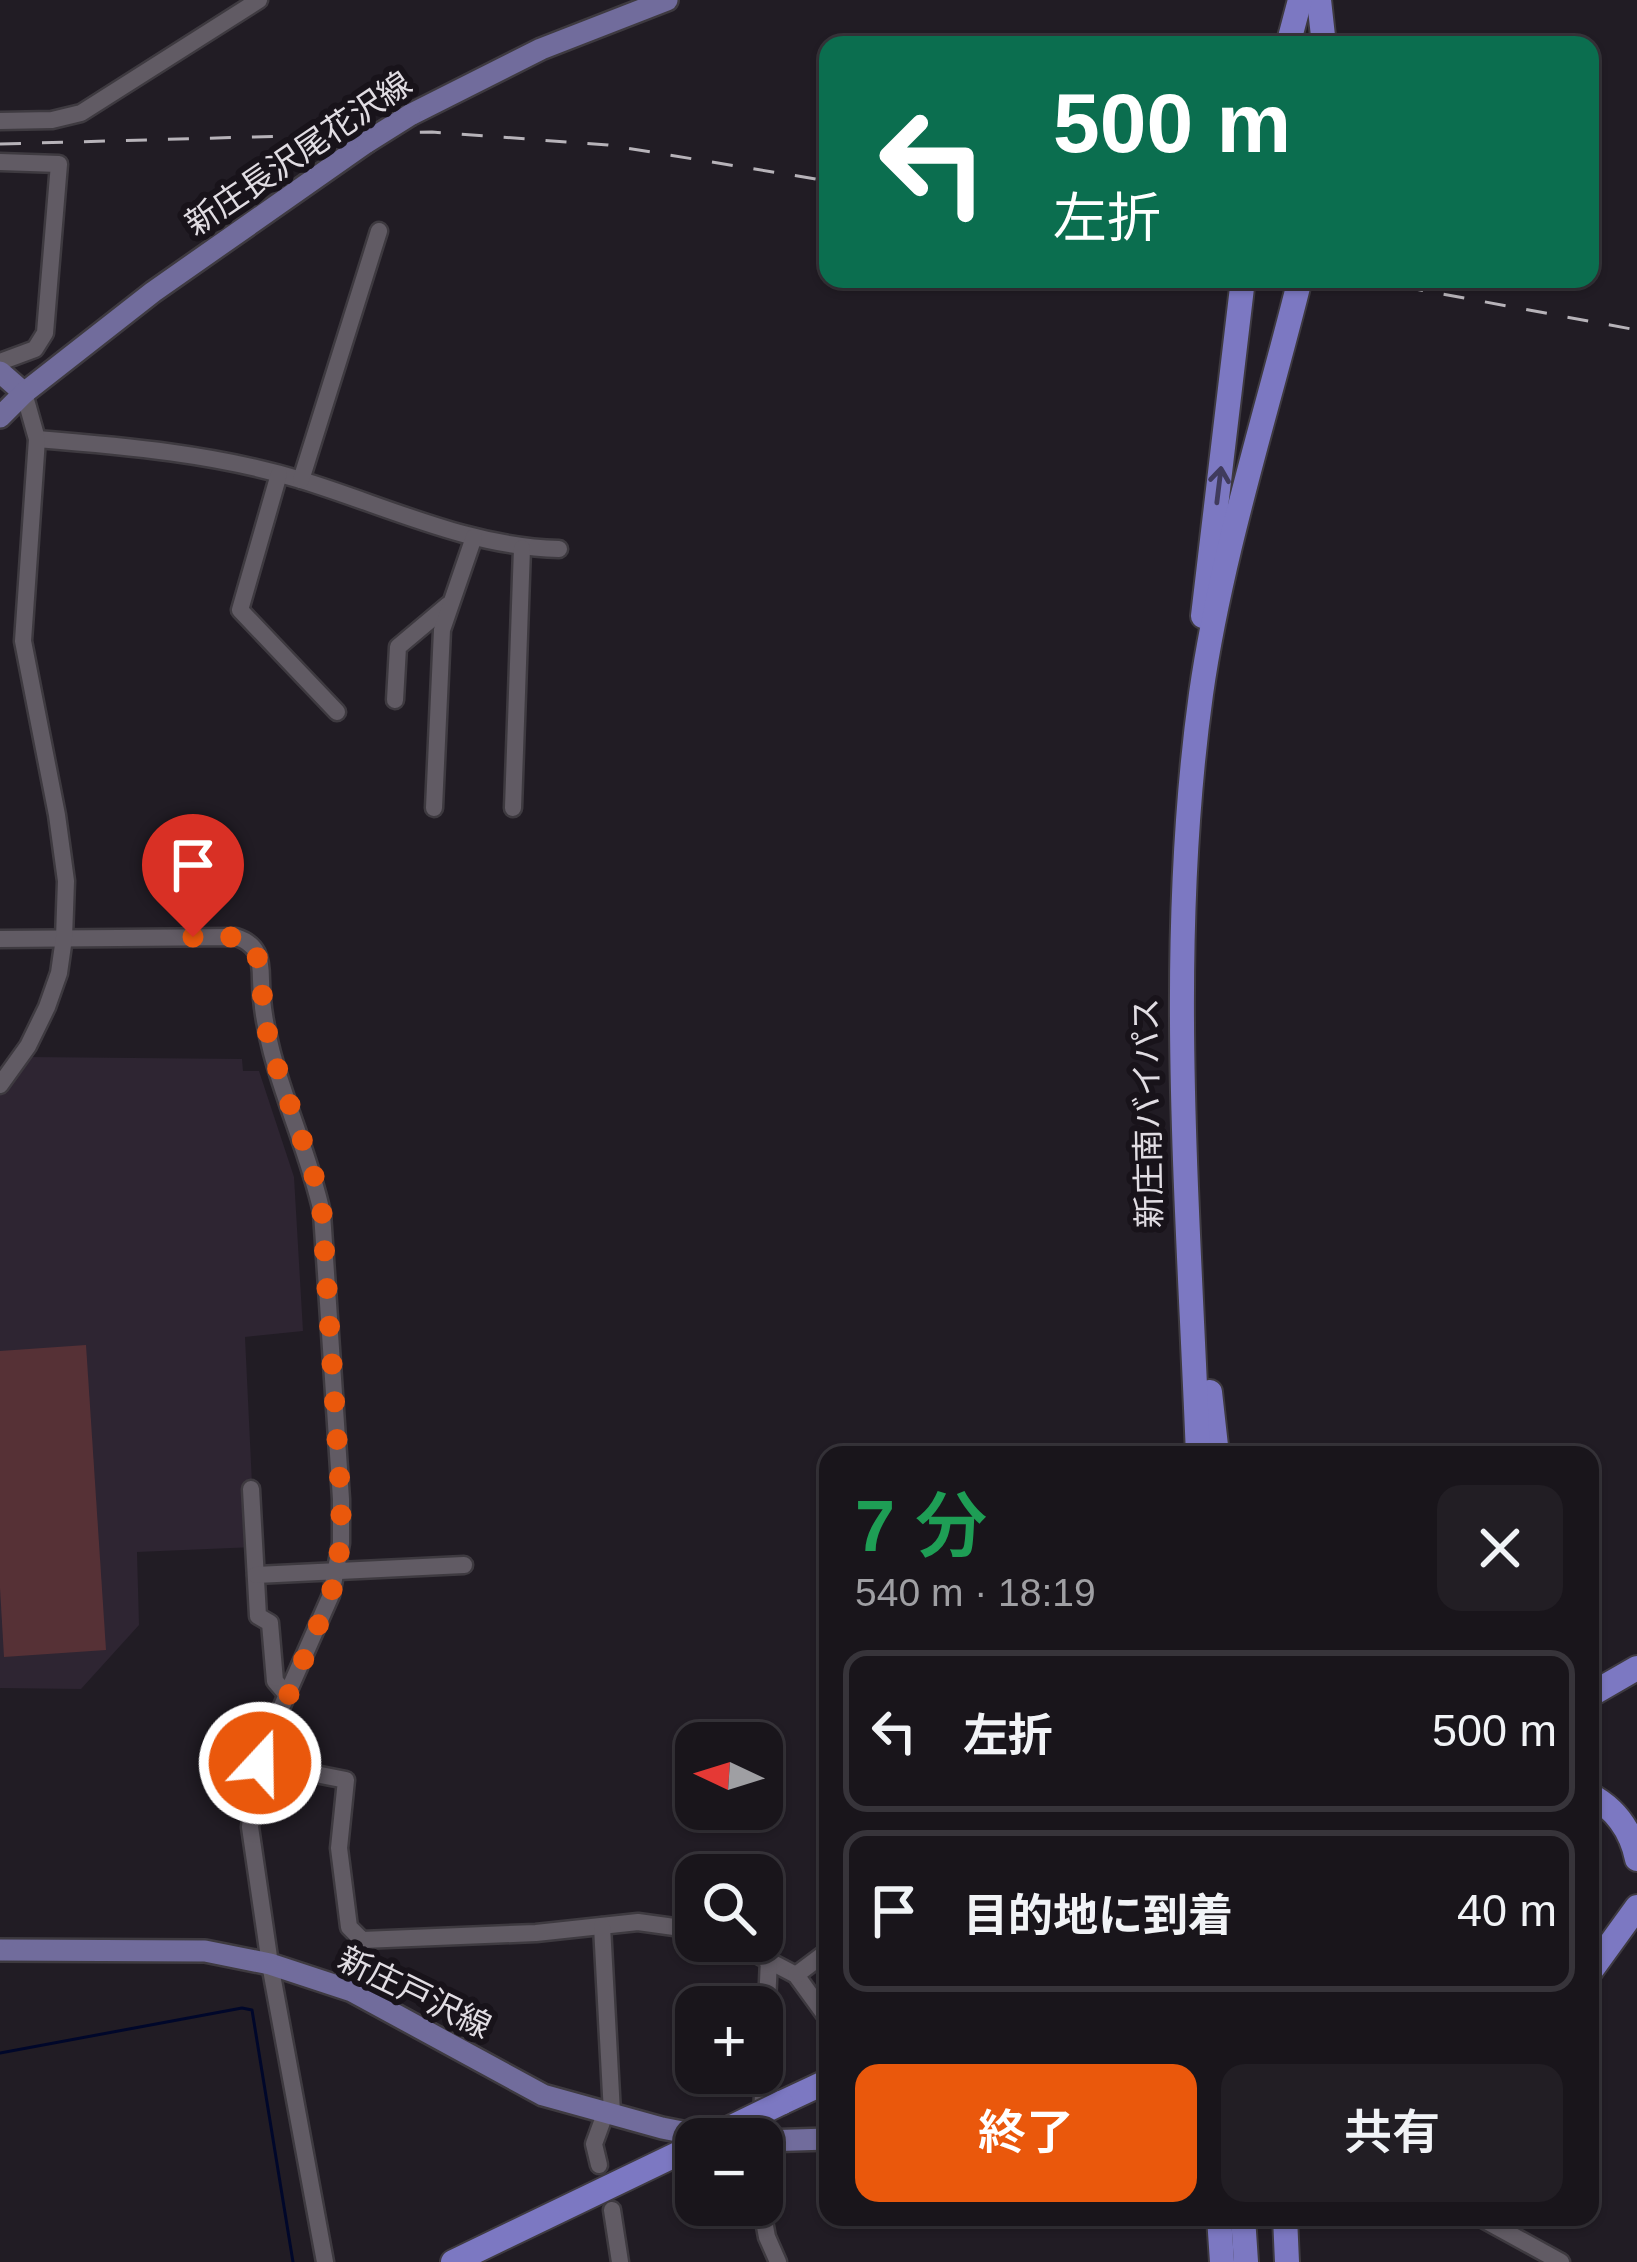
<!DOCTYPE html>
<html lang="ja">
<head>
<meta charset="utf-8">
<style>
	body { margin:0; font-family:Helvetica,"Noto Sans JP",sans-serif; background:#221e24; color:#f1f3f6; height:100vh; display:flex; flex-direction:column; font-size:45px; white-space:nowrap }
	* { box-sizing:border-box; margin:0 }
	p { font-size:39px; color:#9f9fa3 }
	.icon { flex:none; width:66px; height:66px; fill:none; stroke:currentColor; stroke-width:2; stroke-linecap:round; stroke-linejoin:round }
	.map { position:relative; flex:1; overflow:hidden }
	.sheet { position:absolute; left:819px; top:1446px; width:780px; height:780px; display:flex; flex-direction:column; background:#19151b; border-radius:24px; box-shadow:0 3px 9px #0004,0 0 0 3px #37343a }
	.sheet>* { flex:none }
	.banner { position:absolute; left:819px; top:36px; width:780px; height:252px; border-radius:24px; box-shadow:0 3px 9px #0004,0 0 0 3px #37343a; background:#0b6e4f; color:#fff; overflow:hidden }
	.needle { width:78px; rotate:274deg }
	.fabs { position:absolute; left:675px; top:1722px; display:grid; gap:24px }
	.fabs a { display:grid; place-items:center; width:108px; height:108px; border-radius:24px; background:#19151b; box-shadow:0 3px 9px #0004,0 0 0 3px #37343a; font-size:60px }
	.pin { position:absolute; display:grid; place-items:center; width:102px; height:102px; color:#fff; margin:-123px -51px; border-radius:50% 50% 50% 0; rotate:-45deg; box-shadow:0 0 12px #0007 }
	.pin .icon { rotate:45deg }
	.me { position:absolute; width:132px; margin:-66px; rotate:21deg; stroke-linejoin:round; filter:drop-shadow(0 0 9px #0008) }
	.turn { display:flex; align-items:center; gap:42px; height:252px; padding:0 36px; font-size:54px }
	.turn .icon { width:156px; height:156px; stroke-width:2.5 }
	.turn b { display:block; font-size:84px; line-height:102px }
	.round { display:grid; place-items:center; flex:none; width:126px; height:126px; border-radius:24px; background:#221e24 }
	.headline { display:flex; align-items:center; justify-content:space-between; height:204px; padding:0 36px }
	h1 { font-size:72px; font-weight:600; line-height:90px; color:#1e9e55 }
	.cta { display:flex; gap:24px; margin-top:auto; padding:24px 36px }
	.cta a { flex:1; height:138px; border-radius:24px; background:#ea580c; color:#fff; font-size:48px; font-weight:600; line-height:138px; text-align:center }
	.cta a+a { background:#221e24; color:#f1f3f6 }
	ul { padding:0; list-style:none }
	li { display:flex; align-items:center; gap:36px; height:162px; margin:0 24px 18px; padding:0 12px; border:6px solid #37343a; border-radius:24px }
	li div { flex:1 }
	li b { display:block; font-size:45px }
	li em { font-style:normal }
	.map>svg:first-child { display:block }
	.built { fill:#2e2532 }
	.green { fill:#563136 }
	.lines { fill:none; stroke-linecap:round; stroke-linejoin:round }
	.stream { stroke:#00072a; stroke-width:3 }
	.minor-casing { stroke:#3e3a40; stroke-width:21 }
	.major-casing { stroke:#3e3a40; stroke-width:26 }
	.highway-casing { stroke:#3e3a40; stroke-width:28 }
	.minor { stroke:#615b64; stroke-width:16 }
	.major { stroke:#716c9c; stroke-width:21 }
	.highway { stroke:#7c78c2; stroke-width:24 }
	.rail { stroke:#b7b3b9; stroke-width:3; stroke-dasharray:21 21; stroke-linecap:butt }
	.major-bridge-casing { stroke:#3e3a40; stroke-width:26; stroke-linecap:butt }
	.highway-bridge-casing { stroke:#3e3a40; stroke-width:28; stroke-linecap:butt }
	.major-bridge { stroke:#716c9c; stroke-width:21 }
	.highway-bridge { stroke:#7c78c2; stroke-width:24 }
	.oneway { stroke:#403b5d }
	.route { stroke:#ea580c; stroke-width:21; stroke-dasharray:0 37.8 }
	.labels { text-anchor:middle; stroke-width:12; stroke-linejoin:round; paint-order:stroke }
	.street-label { font-size:33px; fill:#e1dde3; stroke:#18131a }
</style>
</head>
<body>
<div class="map">
<svg width="1637" height="2262" viewBox="0 0 1637 2262">
	<rect width="100%" height="100%" fill="#211c24"/>
	<polygon class="built" points="29,1057 242,1059 243,1071 259,1071 294,1177 303,1331 245,1337 255,1547 137,1552 139,1625 81,1689 0,1688 0,1095"/>
	<polygon class="green" points="86,1345 106,1650 4,1657 0,1588 0,1351"/>
	<g class="lines">
		<polyline class="stream" points="0,2053 242,2008 252,2010 293,2262"/>
		<defs>
			<g id="minor">
				<polyline points="0,121 52,120 81,113 259,0"/>
				<polyline points="0,162 59,164 45,333 35,349 0,362"/>
				<path d="M37,439C124,446 217,454 301,480C386,506 469,547 559,549"/>
				<polyline points="279,474 240,610 337,712"/>
				<polyline points="301,480 379,231"/>
				<polyline points="395,700 398,647 448,605"/>
				<polyline points="434,808 442,630 474,537"/>
				<polyline points="513,808 522,548"/>
				<path d="M0,939L236,937C258,944 261,958 261,980C262,1060 305,1134 322,1213L341,1499V1543L331,1595L270,1733L256,1776L250,1827L270,1964L325,2262"/>
				<polyline points="0,1085 28,1046 47,1007 59,973 64,938 66,881 57,815 23,641 37,439 24,393"/>
				<polyline points="251,1489 258,1616 270,1623 275,1681 287,1695"/>
				<polyline points="256,1575 464,1565"/>
				<polyline points="260,1763 346,1780 339,1848 349,1927 362,1940 536,1933 638,1922 696,1930"/>
				<polyline points="602,1926 612,2113"/>
				<polyline points="731,1941 796,1975 828,2019"/>
				<polyline points="796,1975 828,1951"/>
				<polyline points="761,2139 769,1959"/>
				<polyline points="599,2165 594,2144 606,2111"/>
				<polyline points="761,2205 767,2237 778,2262"/>
				<polyline points="612,2210 620,2262"/>
				<polyline points="1479,2217 1561,2262"/>
			</g>
			<g id="major">
				<polyline points="410,115 541,49 667,0"/>
				<polyline points="0,372 24,393"/>
				<polyline points="0,417 24,393 153,292 367,142"/>
				<polyline points="0,1950 205,1951 270,1964 352,1991 543,2095 662,2128 718,2139"/>
				<polyline points="762,2141 828,2139"/>
			</g>
			<g id="highway">
				<polyline points="1319,0 1324,45"/>
				<polyline points="1288,45 1300,0"/>
				<polyline points="1203,616 1243,279"/>
				<polyline points="1210,1392 1217,1455"/>
				<path d="M1198,1455C1188,1202 1166,946 1201,694C1221,554 1266,416 1300,279"/>
				<polyline points="1590,1695 1637,1668"/>
				<path d="M1590,1795C1616,1809 1631,1830 1637,1859"/>
				<polyline points="1590,1972 1637,1907"/>
				<polyline points="781,2103 828,2081"/>
				<polyline points="1219,2217 1222,2262"/>
				<polyline points="1243,2217 1246,2262"/>
				<polyline points="1285,2217 1287,2262"/>
				<polyline points="453,2262 696,2145"/>
			</g>
		</defs>
		<use href="#minor" class="minor-casing"/>
		<use href="#major" class="major-casing"/>
		<use href="#highway" class="highway-casing"/>
		<use href="#minor" class="minor"/>
		<use href="#major" class="major"/>
		<use href="#highway" class="highway"/>
		<g class="rail">
			<polyline points="0,144 432,132 608,145 828,181"/>
			<polyline points="1361,279 1637,330"/>
		</g>
		<defs>
			<polyline id="major-bridge" points="367,142 410,115"/>
			<polyline id="highway-bridge" points="707,2139 781,2103"/>
		</defs>
		<use href="#major-bridge" class="major-bridge-casing"/>
		<use href="#highway-bridge" class="highway-bridge-casing"/>
		<use href="#major-bridge" class="major-bridge"/>
		<use href="#highway-bridge" class="highway-bridge"/>
	</g>
	<defs><path id="oneway-shaft" d="M-6 0H5M1.5-3L5.5 0L1.5 3" fill="none" stroke-width="1.6" stroke-linecap="round" stroke-linejoin="round" transform="scale(3)"/></defs>
	<use class="oneway" href="#oneway-shaft" transform="translate(1219 485) rotate(-83)"/>
	<g class="lines">
		<polyline class="route" points="193,937 236,937 256,948 269,1044 313,1171 322,1213 341,1499 341,1543 331,1595 260,1763"/>
	</g>
	<g class="labels">
		<g class="street-label">
			<text transform="translate(298 153) rotate(-34)" y="12">新庄長沢尾花沢線</text>
			<text transform="translate(1147 1113) rotate(-91)" y="12">新庄南バイパス</text>
			<text transform="translate(415 1992) rotate(26)" y="12">新庄戸沢線</text>
		</g>
	</g>
</svg>
<div class="fabs">
<a><svg class="needle" viewBox="-14 -14 28 28"><path d="M0-13l5 13h-10z" fill="#e53935"/><path d="M0 13l5-13h-10z" fill="#9f9fa3"/></svg></a>
<a><svg class="icon" aria-label="search" viewBox="0 0 24 24"><circle cx="10" cy="10" r="6"/><path d="M15 15l6 6"/></svg></a>
<a>+</a>
<a>−</a>
</div>
<div class="pin" style="left:193px;top:937px;background:#d93025"><svg class="icon" aria-label="arrive" viewBox="0 0 24 24"><path d="M6 21V4h12l-3 4 3 4H6"/></svg></div>
<svg class="me" style="left:260px;top:1763px" viewBox="-20 -20 40 40"><circle r="17" fill="#ea580c" stroke="#fff" stroke-width="3"/><path d="M0-11L8 9 0 5-8 9z" fill="#fff"/></svg>
<div class="banner">
<div class="turn"><svg class="icon" aria-label="left" viewBox="0 0 24 24"><path d="M17 20v-9H6M10 6l-5 5 5 5"/></svg><div><b>500 m</b>左折</div></div>
</div>
<section class="sheet">
<div class="headline"><div><h1>7 分</h1><p>540 m · 18:19</p></div><a class="round"><svg class="icon" aria-label="close" viewBox="0 0 24 24"><path d="M6 6l12 12M18 6L6 18"/></svg></a></div>
<ul>
<li><svg class="icon" aria-label="left" viewBox="0 0 24 24"><path d="M17 20v-9H6M10 6l-5 5 5 5"/></svg><div><b>左折</b></div><em>500 m</em></li>
<li><svg class="icon" aria-label="arrive" viewBox="0 0 24 24"><path d="M6 21V4h12l-3 4 3 4H6"/></svg><div><b>目的地に到着</b></div><em>40 m</em></li>
</ul>
<div class="cta"><a>終了</a><a>共有</a></div>
</section>
</div>
</body>
</html>
